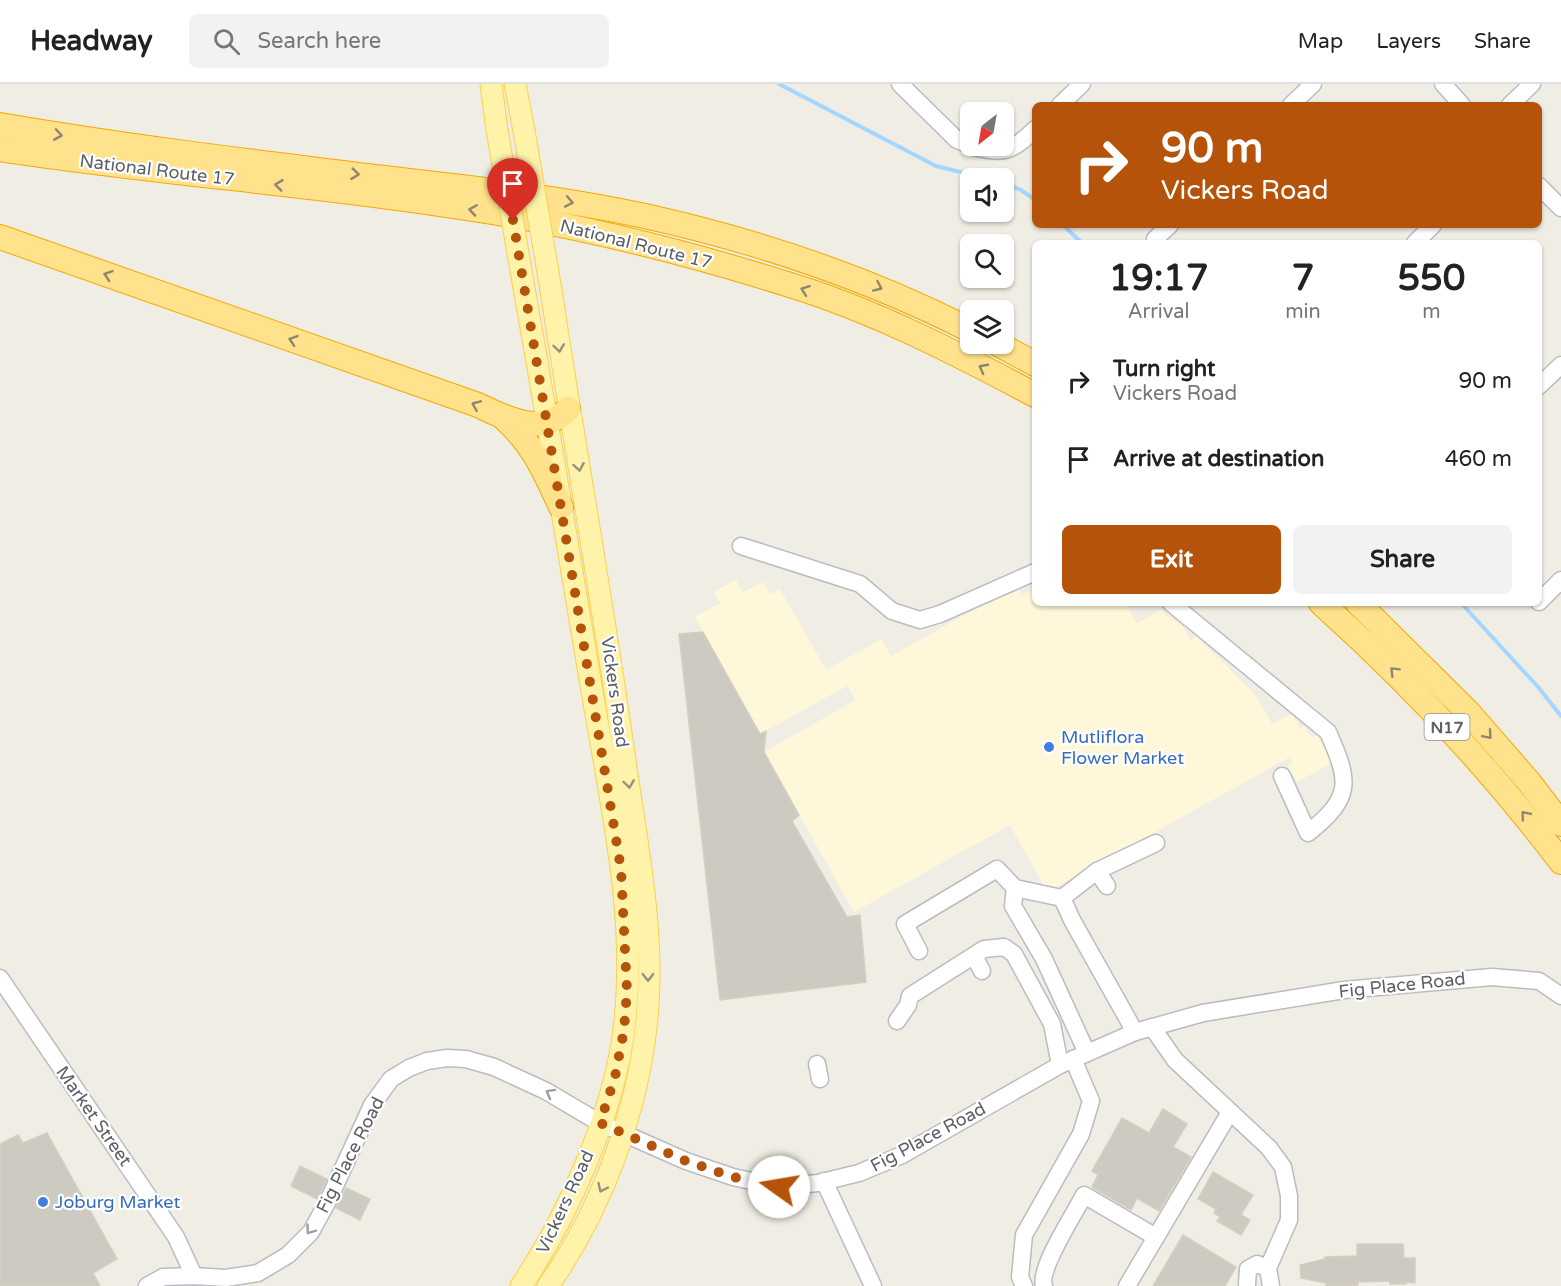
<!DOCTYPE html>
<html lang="en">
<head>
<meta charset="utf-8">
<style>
	body { margin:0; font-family:"Varela Round",sans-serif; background:#f2f2f2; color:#222; height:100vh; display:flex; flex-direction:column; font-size:22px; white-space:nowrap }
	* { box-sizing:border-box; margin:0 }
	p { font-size:20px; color:#767676 }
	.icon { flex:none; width:33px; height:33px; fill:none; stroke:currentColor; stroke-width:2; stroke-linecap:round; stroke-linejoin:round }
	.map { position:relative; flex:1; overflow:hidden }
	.details { position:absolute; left:1032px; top:156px; width:510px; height:366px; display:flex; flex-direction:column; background:#fff; border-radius:9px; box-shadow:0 2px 4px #0004 }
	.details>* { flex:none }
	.banner { position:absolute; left:1032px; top:18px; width:510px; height:126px; border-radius:9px; box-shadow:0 2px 4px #0004; background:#b45309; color:#fff; overflow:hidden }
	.needle { width:39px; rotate:211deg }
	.fabs { position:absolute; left:960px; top:18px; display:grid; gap:12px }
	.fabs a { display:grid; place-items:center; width:54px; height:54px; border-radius:9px; background:#fff; box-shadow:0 2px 4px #0004; font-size:30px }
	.pin { position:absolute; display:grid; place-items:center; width:51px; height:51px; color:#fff; margin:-62px -26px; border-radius:50% 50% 50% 0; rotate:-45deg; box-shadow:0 0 6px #0007 }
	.pin .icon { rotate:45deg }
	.me { position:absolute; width:66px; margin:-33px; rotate:283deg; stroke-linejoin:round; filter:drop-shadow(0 0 4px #0008) }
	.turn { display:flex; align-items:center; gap:21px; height:126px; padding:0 30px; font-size:27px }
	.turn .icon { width:78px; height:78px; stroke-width:2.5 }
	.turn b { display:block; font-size:42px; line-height:51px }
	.eta { display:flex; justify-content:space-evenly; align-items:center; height:102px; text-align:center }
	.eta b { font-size:36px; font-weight:700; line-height:42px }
	.primary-button { display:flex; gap:12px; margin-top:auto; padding:12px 30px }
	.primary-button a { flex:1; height:69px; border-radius:9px; background:#b45309; color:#fff; font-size:24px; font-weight:700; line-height:69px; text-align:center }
	.primary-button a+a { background:#f2f2f2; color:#222 }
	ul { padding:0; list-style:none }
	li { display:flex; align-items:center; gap:18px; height:78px; padding:0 30px }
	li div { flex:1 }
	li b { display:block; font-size:22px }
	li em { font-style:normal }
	header { display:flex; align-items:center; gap:36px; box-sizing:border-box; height:84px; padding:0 30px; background:#fff; border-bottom:2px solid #e0e0e0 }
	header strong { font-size:28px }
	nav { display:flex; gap:33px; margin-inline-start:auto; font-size:21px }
	.search { width:420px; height:54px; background:#f2f2f2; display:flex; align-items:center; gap:15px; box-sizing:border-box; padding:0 21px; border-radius:9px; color:#767676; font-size:22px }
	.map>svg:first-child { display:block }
	.commercial { fill:#fff7d9 }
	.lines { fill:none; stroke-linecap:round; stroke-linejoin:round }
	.stream { stroke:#a4d7ff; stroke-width:4 }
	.building { fill:#cdcac2; stroke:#d5cfc1; stroke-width:1.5 }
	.minor-casing { stroke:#b9bcc1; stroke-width:19 }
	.major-casing { stroke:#ffcf4d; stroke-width:23 }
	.highway-casing { stroke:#f3a900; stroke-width:26 }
	.minor { stroke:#fff; stroke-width:16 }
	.major { stroke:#fff2a9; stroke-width:21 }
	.highway { stroke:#ffe28b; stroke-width:24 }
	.major-bridge-casing { stroke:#ffcf4d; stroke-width:23; stroke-linecap:butt }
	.major-bridge { stroke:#fff2a9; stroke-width:21 }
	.oneway { stroke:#8d8771 }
	.oneway2 { stroke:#95937d }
	.oneway3 { stroke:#9da0a3 }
	.route { stroke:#b45309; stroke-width:10; stroke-dasharray:0 18 }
	.shop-dot { fill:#3f7fe0; stroke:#fff; stroke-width:2 }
	.labels { text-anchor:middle; stroke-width:4.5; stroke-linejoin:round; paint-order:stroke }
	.shield { fill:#fff; stroke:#8d9094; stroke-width:1.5 }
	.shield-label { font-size:16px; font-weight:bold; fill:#5c6066 }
	.street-label { font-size:18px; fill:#5c6066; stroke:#fff }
	.shop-label { font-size:18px; fill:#366cbe; stroke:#fff; text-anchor:start }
</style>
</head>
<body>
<header>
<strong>Headway</strong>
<div class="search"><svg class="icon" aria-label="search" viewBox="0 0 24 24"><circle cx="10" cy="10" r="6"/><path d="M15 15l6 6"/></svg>Search here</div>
<nav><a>Map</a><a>Layers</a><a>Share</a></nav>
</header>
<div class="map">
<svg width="1561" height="1202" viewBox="0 0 1561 1202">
	<rect width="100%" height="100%" fill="#f0ede4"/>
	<polygon class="commercial" points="736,496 743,508 763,498 770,510 780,505 826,586 881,555 891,572 1017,502 1022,511 1035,504 1035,519 1125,519 1137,539 1160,526 1183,543 1190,556 1196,552 1254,609 1272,640 1292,630 1300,644 1304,642 1312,654 1317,651 1332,679 1297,698 1288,682 1293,679 1290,673 1047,808 1010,741 854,828 764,668 856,616 847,602 760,650 695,533 720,519 714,508"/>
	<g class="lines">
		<g class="stream">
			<polyline points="779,0 936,82 985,94"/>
			<polyline points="1004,99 1021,106 1035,116"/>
			<polyline points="1063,141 1082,159"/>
			<polyline points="1461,519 1539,604 1561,632"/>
		</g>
	</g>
	<g class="building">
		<polygon points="703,548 760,650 766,647 764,668 799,731 792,737 847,833 860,831 866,898 720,916 679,550"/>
		<polygon points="1163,1025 1187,1040 1173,1063 1191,1073 1159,1127 1137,1114 1131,1126 1092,1103 1098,1091 1092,1087 1122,1034 1149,1049"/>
		<polygon points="47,1049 117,1175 93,1189 100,1202 0,1202 0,1060 18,1051 23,1059"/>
		<polygon points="300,1082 327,1095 317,1115 291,1102"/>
		<polygon points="1213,1088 1253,1111 1241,1131 1250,1136 1241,1151 1217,1137 1220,1133 1214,1129 1216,1125 1198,1115"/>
		<polygon points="346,1104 370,1115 360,1136 336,1124"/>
		<polygon points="1183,1151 1236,1183 1225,1202 1153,1202"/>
		<polygon points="1357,1160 1403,1160 1404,1174 1415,1174 1415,1199 1406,1198 1406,1200 1390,1200 1389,1197 1358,1198 1358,1201 1326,1202 1326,1199 1301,1194 1300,1181 1325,1175 1325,1173 1357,1172"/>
	</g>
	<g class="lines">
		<defs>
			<g id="minor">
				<polyline points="900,0 957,56 970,61"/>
				<polyline points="1443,0 1462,21"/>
				<polyline points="1060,21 1082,0"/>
				<polyline points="1291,21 1313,0"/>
				<polyline points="1510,21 1532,0"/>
				<path d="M971,62C1003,71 1012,68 1035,45"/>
				<polyline points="1539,102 1561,124"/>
				<polyline points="1155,155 1170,141"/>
				<polyline points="1415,159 1433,141"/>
				<polyline points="1539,302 1561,281"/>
				<polyline points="741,462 860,500 892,527 920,536 940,530 1035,488"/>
				<polyline points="1539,518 1561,496"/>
				<path d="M1171,519L1328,648C1350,698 1353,713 1308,749L1282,692"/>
				<polyline points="1097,787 1107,802"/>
				<polyline points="1015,804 1013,822 1044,875 1087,969"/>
				<polyline points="1062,814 1072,836 1135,948"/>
				<polyline points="1062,814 1097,787 1156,759"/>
				<polyline points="919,867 905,840 997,785 1015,804 1062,814"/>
				<polyline points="974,872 982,887"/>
				<polyline points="0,894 176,1153 194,1192"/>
				<polyline points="897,937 908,921 910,912 984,865 1004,863 1014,870 1052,940 1060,981"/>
				<polyline points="1152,943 1175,976 1269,1064 1283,1083 1289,1112 1289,1136 1268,1184 1271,1202"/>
				<polyline points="817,980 820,995"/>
				<polyline points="824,1097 873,1202"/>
				<polyline points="1247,1200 1248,1185 1257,1180 1268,1184"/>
				<polyline points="147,1202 163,1193 194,1192 226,1194 258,1189 288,1171 311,1148 329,1115 372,1021 391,995 409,984 427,977 447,974 466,975 494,983 546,1007 600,1039 686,1077 733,1093 779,1103 818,1099 859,1089 902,1071 1060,981 1135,948 1203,929 1344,906 1492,893 1539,897 1561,912"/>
				<polyline points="1024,1202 1020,1193 1024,1151 1081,1050 1091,1017 1073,975"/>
				<path d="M1044,1202C1038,1185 1075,1129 1084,1111L1156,1153"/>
				<polyline points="1127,1202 1230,1028"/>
			</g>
			<g id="major">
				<polyline points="491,0 497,46"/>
				<polyline points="515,0 524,47"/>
				<path d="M521,1202C568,1132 614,1029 624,945C638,834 610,716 592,607C569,473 548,338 524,204"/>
				<path d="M548,1202C602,1125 638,1028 647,934C655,851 638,766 626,684C604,524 575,366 551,206"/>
			</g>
			<g id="highway">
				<path d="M0,41C122,62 245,77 367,92C460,103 553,112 645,132C757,157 868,194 970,246"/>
				<path d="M0,65C163,90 329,101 492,128C593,145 692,170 790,201C875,227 956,269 1035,311"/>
				<path d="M0,153L478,321C507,335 541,353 568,325"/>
				<polyline points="998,260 1035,280"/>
				<path d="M505,335C534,361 545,389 561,423"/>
				<path d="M1321,519C1409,598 1490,684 1561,778"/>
				<polyline points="1358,519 1468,628 1529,698 1561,740"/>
			</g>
		</defs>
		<use href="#minor" class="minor-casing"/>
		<use href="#major" class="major-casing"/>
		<use href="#highway" class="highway-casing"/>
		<use href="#minor" class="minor"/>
		<use href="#major" class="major"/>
		<use href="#highway" class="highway"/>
		<defs>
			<g id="major-bridge">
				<polyline points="497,46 524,204"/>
				<polyline points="524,47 551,206"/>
			</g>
		</defs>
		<use href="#major-bridge" class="major-bridge-casing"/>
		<use href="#major-bridge" class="major-bridge"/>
	</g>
	<defs><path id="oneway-chevron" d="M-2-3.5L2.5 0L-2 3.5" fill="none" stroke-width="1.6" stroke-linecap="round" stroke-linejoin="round" transform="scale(1.5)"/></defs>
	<g class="oneway">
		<use href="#oneway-chevron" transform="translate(58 51) rotate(10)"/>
		<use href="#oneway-chevron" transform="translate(355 90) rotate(7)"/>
		<use href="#oneway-chevron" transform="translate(279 101) rotate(-173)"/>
		<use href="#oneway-chevron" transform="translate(569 118) rotate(11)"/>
		<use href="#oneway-chevron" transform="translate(473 126) rotate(-171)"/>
		<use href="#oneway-chevron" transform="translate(108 191) rotate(-161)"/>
		<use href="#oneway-chevron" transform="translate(878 203) rotate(24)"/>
		<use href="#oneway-chevron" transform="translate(805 206) rotate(-160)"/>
		<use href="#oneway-chevron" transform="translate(293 256) rotate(-161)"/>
		<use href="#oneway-chevron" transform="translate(983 284) rotate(-152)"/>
		<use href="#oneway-chevron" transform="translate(476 321) rotate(-157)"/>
		<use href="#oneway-chevron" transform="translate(1394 587) rotate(-135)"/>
		<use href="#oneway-chevron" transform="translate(1488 651) rotate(49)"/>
		<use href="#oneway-chevron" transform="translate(1525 731) rotate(-130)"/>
	</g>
	<g class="oneway2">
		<use href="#oneway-chevron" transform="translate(559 264) rotate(82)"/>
		<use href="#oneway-chevron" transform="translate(579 383) rotate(80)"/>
		<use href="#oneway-chevron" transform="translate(629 700) rotate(82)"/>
		<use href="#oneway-chevron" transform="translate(648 893) rotate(89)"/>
		<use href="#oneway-chevron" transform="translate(602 1104) rotate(115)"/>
	</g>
	<g class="oneway3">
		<use href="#oneway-chevron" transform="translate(550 1009) rotate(-151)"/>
		<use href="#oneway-chevron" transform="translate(310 1146) rotate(126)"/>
	</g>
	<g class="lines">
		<polyline class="route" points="513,136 621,785 627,907 624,946 615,993 600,1039 686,1077 733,1093 779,1103"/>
	</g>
	<g class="shop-dot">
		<circle cx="1049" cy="663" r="6"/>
		<circle cx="43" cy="1118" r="6"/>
	</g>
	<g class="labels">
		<rect class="shield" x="1424.5" y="630" width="45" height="26" rx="4.5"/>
		<g class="shield-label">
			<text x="1447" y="649">N17</text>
		</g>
		<g class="street-label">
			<text transform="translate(157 86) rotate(7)" y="6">National Route 17</text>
			<text transform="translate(636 160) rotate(14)" y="6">National Route 17</text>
			<text transform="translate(615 608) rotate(82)" y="6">Vickers Road</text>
			<text transform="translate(1402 901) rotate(-6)" y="6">Fig Place Road</text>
			<text transform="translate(94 1032) rotate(55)" y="6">Market Street</text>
			<text transform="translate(928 1053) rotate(-28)" y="6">Fig Place Road</text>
			<text transform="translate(350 1071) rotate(-63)" y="6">Fig Place Road</text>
			<text transform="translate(565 1118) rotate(-65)" y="6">Vickers Road</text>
		</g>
		<g class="shop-label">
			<text x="1061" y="659">Mutliflora<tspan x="1061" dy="21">Flower Market</tspan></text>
			<text x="55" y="1124">Joburg Market</text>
		</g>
	</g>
</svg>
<div class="fabs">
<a><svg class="needle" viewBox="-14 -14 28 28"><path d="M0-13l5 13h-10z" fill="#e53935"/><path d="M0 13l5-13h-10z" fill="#767676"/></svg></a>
<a><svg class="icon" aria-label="sound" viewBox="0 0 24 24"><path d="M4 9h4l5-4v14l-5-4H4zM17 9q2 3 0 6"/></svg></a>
<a><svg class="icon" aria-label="search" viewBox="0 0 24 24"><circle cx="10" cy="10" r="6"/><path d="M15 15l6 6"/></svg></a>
<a><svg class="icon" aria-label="layers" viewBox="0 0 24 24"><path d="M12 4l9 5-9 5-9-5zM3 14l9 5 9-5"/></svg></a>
</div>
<div class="pin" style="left:513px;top:136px;background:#d93025"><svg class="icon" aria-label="arrive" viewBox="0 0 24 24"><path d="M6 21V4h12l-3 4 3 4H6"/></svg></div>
<svg class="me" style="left:779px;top:1103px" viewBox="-20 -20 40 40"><circle r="19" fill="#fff"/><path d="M0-13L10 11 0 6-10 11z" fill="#b45309"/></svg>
<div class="banner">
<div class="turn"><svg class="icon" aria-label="right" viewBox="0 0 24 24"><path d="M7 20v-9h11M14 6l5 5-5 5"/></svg><div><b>90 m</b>Vickers Road</div></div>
</div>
<section class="details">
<div class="eta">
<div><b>19:17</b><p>Arrival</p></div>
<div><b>7</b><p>min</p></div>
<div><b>550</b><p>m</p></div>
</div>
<ul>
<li><svg class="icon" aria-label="right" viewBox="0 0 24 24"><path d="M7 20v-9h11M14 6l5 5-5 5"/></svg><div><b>Turn right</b><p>Vickers Road</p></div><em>90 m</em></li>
<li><svg class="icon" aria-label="arrive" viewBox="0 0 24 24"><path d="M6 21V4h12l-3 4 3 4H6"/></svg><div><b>Arrive at destination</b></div><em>460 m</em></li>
</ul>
<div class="primary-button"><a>Exit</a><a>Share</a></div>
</section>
</div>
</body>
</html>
